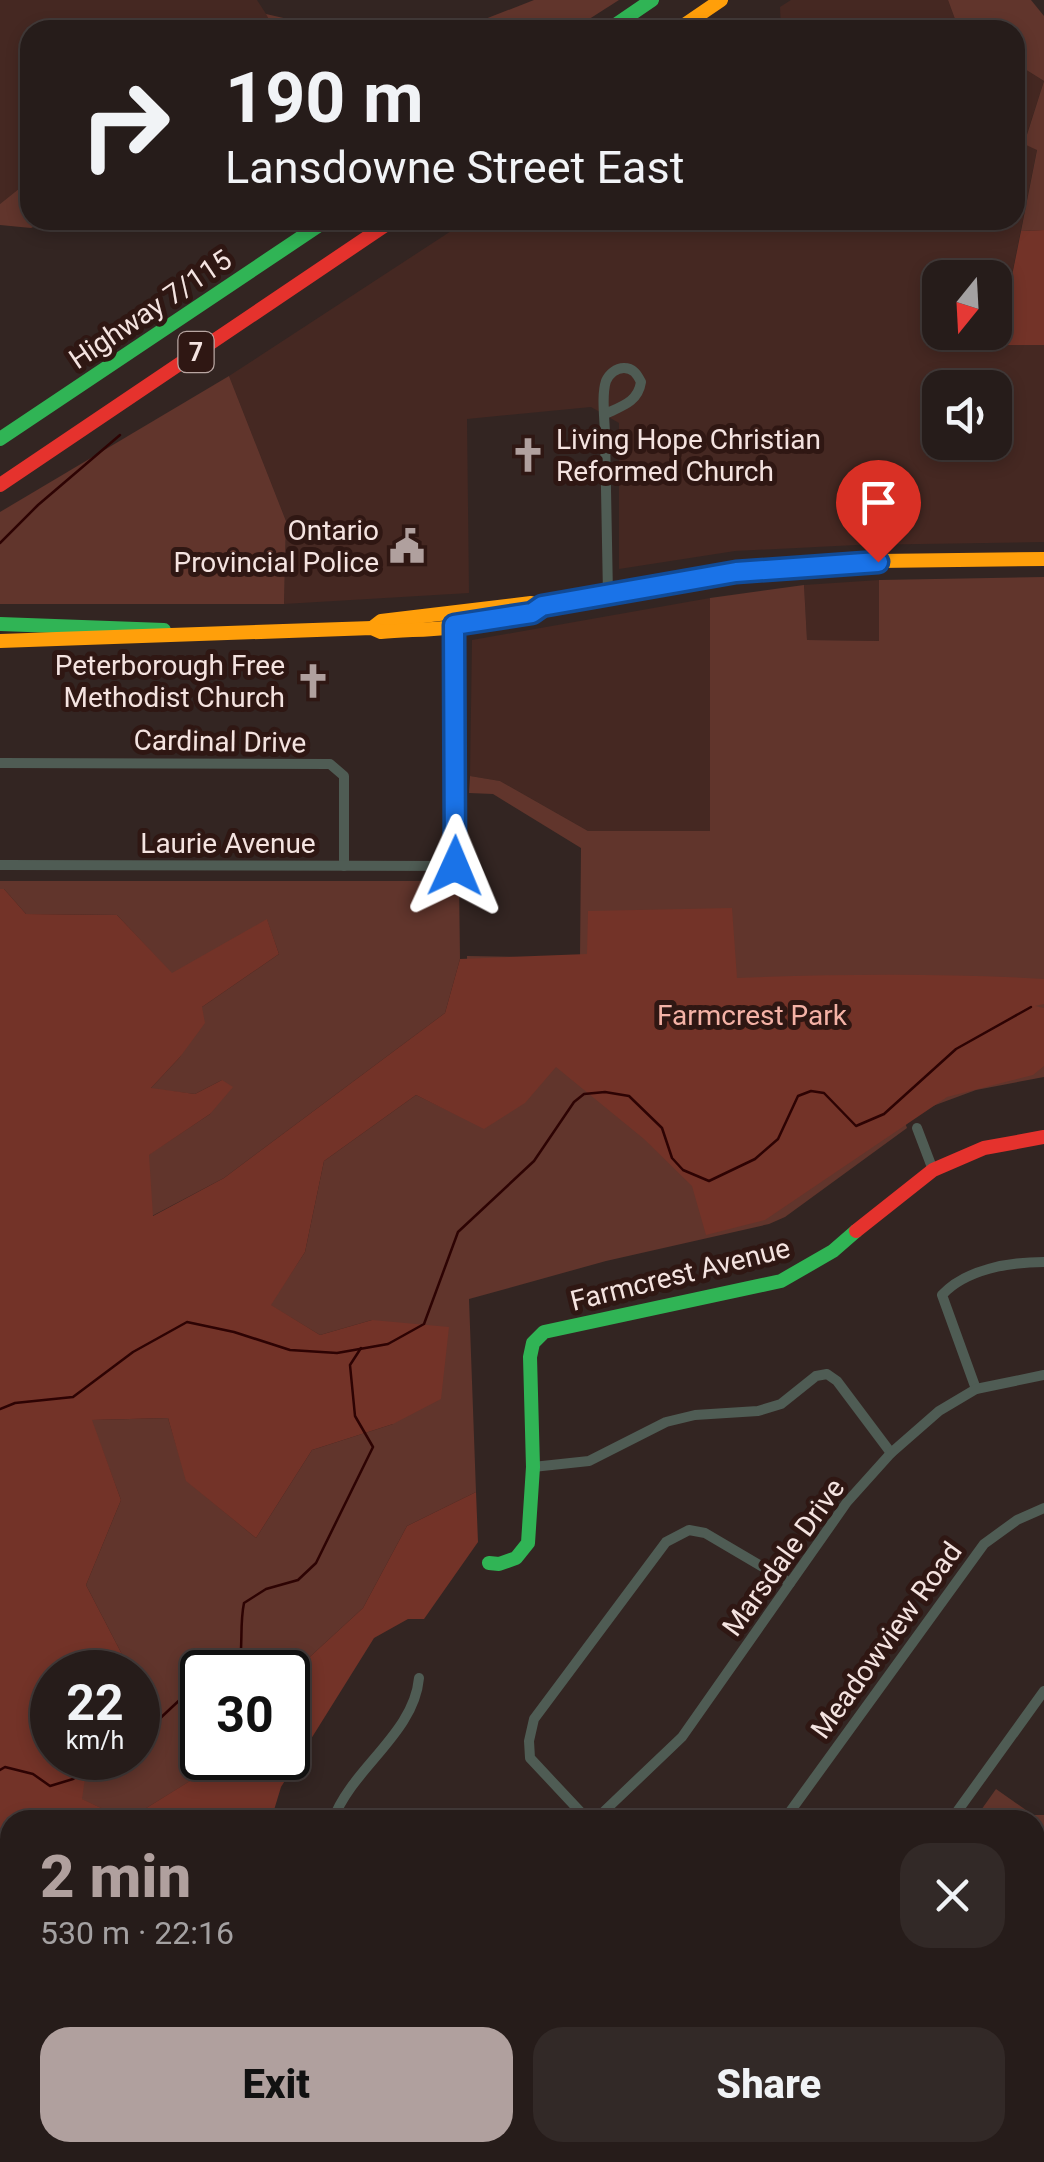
<!DOCTYPE html>
<html lang="en">
<head>
<meta charset="utf-8">
<style>
	body { margin:0; font-family:Roboto,sans-serif; background:#322927; color:#f1f3f6; height:100vh; display:flex; flex-direction:column; font-size:38px; white-space:nowrap }
	* { box-sizing:border-box; margin:0 }
	p { font-size:32px; color:#a4a1a2 }
	.icon { flex:none; width:55px; height:55px; fill:none; stroke:currentColor; stroke-width:2; stroke-linecap:round; stroke-linejoin:round }
	.map { position:relative; flex:1; overflow:hidden }
	.sheet { position:absolute; left:0px; top:1810px; width:1045px; height:352px; display:flex; flex-direction:column; background:#261c1a; border-radius:30px 30px 0 0; box-shadow:0 5px 15px #0003,0 0 0 2px #423a39 }
	.sheet>* { flex:none }
	.guide { position:absolute; left:20px; top:20px; width:1005px; height:210px; border-radius:30px; box-shadow:0 5px 15px #0003,0 0 0 2px #423a39; background:#261c1a; color:#f1f3f6; overflow:hidden }
	.needle { width:65px; rotate:198deg }
	.controls { position:absolute; left:922px; top:260px; display:grid; gap:20px }
	.controls a { display:grid; place-items:center; width:90px; height:90px; border-radius:20px; background:#261c1a; box-shadow:0 5px 15px #0003,0 0 0 2px #423a39; font-size:50px }
	.speed { position:absolute; left:30px; top:1650px; display:flex; gap:20px; font-size:50px; font-weight:700; text-align:center }
	.speed>* { display:grid; place-content:center; width:130px; height:130px; border-radius:50%; background:#261c1a; box-shadow:0 5px 15px #0003,0 0 0 2px #423a39; line-height:1 }
	.speed small { font-size:25px; font-weight:400 }
	.speed .limit { border:5px solid #111; border-radius:15px; background:#fff; color:#111 }
	.pin { position:absolute; display:grid; place-items:center; width:85px; height:85px; color:#fff; margin:-102px -42px; border-radius:50% 50% 50% 0; rotate:-45deg; box-shadow:0 0 10px #0007 }
	.pin .icon { rotate:45deg }
	.me { position:absolute; width:110px; margin:-55px; rotate:1deg; stroke-linejoin:round; filter:drop-shadow(0 0 8px #0008) }
	.turn { display:flex; align-items:center; gap:35px; height:210px; padding:0 40px; font-size:45px }
	.turn .icon { width:130px; height:130px; stroke-width:2.5 }
	.turn b { display:block; font-size:70px; line-height:85px }
	.round { display:grid; place-items:center; flex:none; width:105px; height:105px; border-radius:30px; background:#322927 }
	.overview { display:flex; align-items:center; justify-content:space-between; height:170px; padding:0 40px }
	h1 { font-size:60px; font-weight:800; line-height:75px; color:#b0a09e }
	.primary-button { display:flex; gap:20px; margin-top:auto; padding:20px 40px }
	.primary-button a { flex:1; height:115px; border-radius:30px; background:#b0a09e; color:#111; font-size:40px; font-weight:800; line-height:115px; text-align:center }
	.primary-button a+a { background:#322927; color:#f1f3f6 }
	.map>svg:first-child { display:block }
	.built { fill:#452822; fill-rule:evenodd }
	.green { fill:#61352c }
	.forest { fill:#733328 }
	.lines { fill:none; stroke-linecap:round; stroke-linejoin:round }
	.stream { stroke:#2d0303; stroke-width:2.5 }
	.street { stroke:#4f5c54; stroke-width:10 }
	.fast { stroke:#30b455; stroke-width:14 }
	.slow { stroke:#ff9f0a; stroke-width:14 }
	.jam { stroke:#e5322d; stroke-width:14 }
	.route-casing { stroke:#114b97; stroke-width:25 }
	.route { stroke:#1a73e8; stroke-width:18 }
	.labels { text-anchor:middle; stroke-width:10; stroke-linejoin:round; paint-order:stroke }
	.shield { fill:#2f1713; stroke:#b9a6a2; stroke-width:2.5 }
	.shield-label { font-size:25px; font-weight:bold; fill:#f4e3e0 }
	.street-label { font-size:28px; fill:#f4e3e0; stroke:#2f1713 }
	.poi-label { font-size:28px; fill:#f4e3e0; stroke:#2f1713; text-anchor:end }
	.park-label { font-size:28px; fill:#f4b2a6; stroke:#2f1713 }
</style>
</head>
<body>
<div class="map">
<svg width="1044" height="2162" viewBox="0 0 1044 2162">
	<rect width="100%" height="100%" fill="#332522"/>
	<g class="built">
		<polygon points="0,0 257,0 272,23 261,30 30,30 30,180 0,204"/>
		<polygon points="791,0 948,0 959,30 781,30 780,7"/>
		<path d="M1015,63L1044,81L1024,143L1037,149L998,344L1044,345V542L856,545L735,551L619,569V423L591,407L467,419L469,593L284,604L286,521L229,376L468,220H1015ZM940,278H995V332H940ZM940,388H995V442H940Z"/>
		<polygon points="879,580 880,641 807,640 804,585"/>
		<polygon points="710,598 711,831 588,831 500,781 470,776 472,640"/>
	</g>
	<g class="green">
		<polygon points="534,0 619,0 572,30 457,30"/>
		<polygon points="948,0 1031,0 1044,16 1044,230 1021,231 1037,150 1024,144 1044,81 1015,63 1015,30 959,30"/>
		<polygon points="266,14 336,30 261,30 271,23"/>
		<polygon points="30,180 30,220 49,220 31,228 0,225 0,204"/>
		<polygon points="229,376 286,521 284,604 0,604 0,512"/>
		<polygon points="1044,577 1044,1077 976,1090 903,1117 907,1128 785,1217 769,1224 606,1261 469,1299 476,1492 407,1526 363,1608 288,1677 288,1672 202,1672 202,1758 226,1759 127,1820 81,1799 88,1758 138,1758 138,1672 125,1672 128,1666 86,1585 121,1500 91,1420 168,1418 187,1481 256,1538 312,1450 393,1424 372,1320 320,1335 270,1305 305,1252 324,1161 416,1095 468,1120 467,956 580,958 581,848 493,794 469,793 470,776 500,781 588,831 710,831 710,598 804,585 807,640 879,641 879,580"/>
		<polygon points="0,881 459,881 460,959 445,1013 224,1178 152,1216 148,1155 210,1114 222,1080 195,1094 150,1089 180,1057 202,1007 279,954 267,920 172,974 117,915 26,914 4,889 0,889"/>
		<polygon points="996,1789 1033,1815 1044,1815 1044,1846 1035,1849 1035,1820 974,1820"/>
		<polygon points="1035,1912 1044,1920 1044,2106 1035,2105"/>
		<polygon points="10,2041 10,2119 0,2146 0,2051"/>
	</g>
	<g class="forest">
		<polygon points="1044,230 1044,345 998,345 1021,231"/>
		<path d="M0,889H4L26,914L117,915L172,973L267,919L279,954L202,1007L205,1023L180,1057L151,1088L195,1094L222,1080L233,1087L210,1114L149,1155L153,1216L224,1178L445,1013L460,959L587,954L588,911L732,908L737,978C840,974 942,973 1044,979V1004L1035,1006L1044,1008V1066L1033,1075L947,1097L765,1220L706,1235L692,1186L644,1139L556,1067L525,1103L484,1129L416,1095L324,1161L305,1252L271,1305L320,1335L372,1320L449,1327L441,1399L393,1424L312,1450L256,1538L186,1481L168,1418L92,1420L121,1500L86,1585L128,1666L125,1672H52V1758H88L82,1799L127,1820L227,1758H288V1677L363,1608L407,1526L476,1492L478,1542L424,1619H408L374,1638L281,1787L271,1820H10V2041L0,2051Z"/>
		<polygon points="1044,1846 1044,1920 1035,1912 1035,1849"/>
	</g>
	<g class="lines">
		<g class="stream">
			<polyline points="0,543 38,505 120,435"/>
			<polyline points="0,1409 15,1403 73,1397 133,1352 187,1322 234,1332 290,1350 337,1353 388,1344 424,1324 458,1232 534,1161 574,1102 584,1094 605,1092 629,1096 662,1128 672,1158 683,1170 709,1181 755,1159 778,1139 798,1096 811,1091 824,1093 856,1126 884,1114 956,1049 1031,1007"/>
			<path d="M238,1672C244,1649 239,1627 244,1603L266,1589L298,1580L316,1563L373,1447L355,1416L350,1365L361,1348"/>
			<polyline points="138,1739 202,1679"/>
			<polyline points="0,1770 5,1767 33,1774 50,1786 73,1779 107,1758"/>
		</g>
		<g class="street">
			<path d="M605,414C622,406 638,402 641,382C637,374 633,368 624,368C616,368 609,374 606,381C601,396 605,420 605,436C606,489 607,542 608,595"/>
			<polyline points="0,763 330,764 344,776 344,866"/>
			<polyline points="0,865 455,866 454,623"/>
			<polyline points="917,1128 933,1170"/>
			<path d="M976,1389L942,1295C966,1269 1010,1262 1044,1262"/>
			<polyline points="533,1467 589,1461 666,1422 695,1415 758,1411 781,1404 816,1376 827,1374 837,1381 891,1453"/>
			<path d="M333,1820C351,1769 414,1734 419,1678"/>
			<polyline points="588,1820 530,1758 529,1741 534,1719 666,1542 689,1530 705,1533 790,1583"/>
			<polyline points="595,1820 682,1737 847,1502 891,1453 939,1411 976,1389 1044,1375"/>
			<polyline points="784,1820 984,1544 1017,1520 1044,1508"/>
			<polyline points="951,1820 1044,1691"/>
			<polyline points="424,2152 425,2162"/>
			<polyline points="535,2152 535,2162"/>
			<polyline points="640,2152 640,2162"/>
			<polyline points="74,2162 74,2152"/>
			<polyline points="759,2162 768,2152"/>
			<polyline points="862,2162 862,2152"/>
		</g>
		<g class="fast">
			<polyline points="608,30 652,0"/>
			<polyline points="0,439 327,220"/>
			<polyline points="0,624 164,630"/>
			<polyline points="489,1563 499,1564 516,1558 528,1543 533,1467 530,1357 533,1343 544,1332 781,1281 833,1251 856,1231"/>
		</g>
		<g class="slow">
			<polyline points="677,30 721,0"/>
			<polyline points="372,628 381,621 531,603 542,606 770,568 878,561 1044,559"/>
			<path d="M0,641L372,628L381,632C434,628 494,630 542,606"/>
		</g>
		<g class="jam">
			<polyline points="0,485 393,220"/>
			<polyline points="856,1231 933,1170 984,1148 1044,1137"/>
		</g>
	</g>
	<g class="lines">
		<defs>
			<polyline id="route" points="455,866 454,625 532,613 542,606 736,572 878,562"/>
		</defs>
		<use href="#route" class="route-casing"/>
		<use href="#route" class="route"/>
	</g>
	<defs>
		<symbol id="church-bare" viewBox="-9 -9 18 18"><path d="M-1.2-6h2.4v3.5h3.3v2.4h-3.3V6h-2.4V-.1h-3.3v-2.4h3.3Z" fill="#b0a09e" stroke="#2f1713" stroke-width="2.5" paint-order="stroke"/></symbol>
		<symbol id="civic-bare" viewBox="-9 -9 18 18"><path d="M-.6-6.5H3V-4.5H.6V-3L4-1V1h2V6H-6V1h2V-1L-.6-3ZM-1.2 2.5V6h2.4V2.5Z" fill="#b0a09e" stroke="#2f1713" stroke-width="2.5" paint-order="stroke"/></symbol>
	</defs>
	<g fill-rule="evenodd">
		<use href="#church-bare" x="503" y="430" width="50" height="50"/>
		<use href="#civic-bare" x="382" y="521" width="50" height="50"/>
		<use href="#church-bare" x="288" y="656" width="50" height="50"/>
	</g>
	<g class="labels">
		<rect class="shield" x="178.5" y="332" width="35" height="40" rx="8"/>
		<g class="shield-label">
			<text x="196" y="361">7</text>
		</g>
		<g class="street-label">
			<text transform="translate(150 309) rotate(-34)" y="10">Highway 7/115</text>
			<text transform="translate(220 741) rotate(1)" y="10">Cardinal Drive</text>
			<text x="228" y="853">Laurie Avenue</text>
			<text transform="translate(680 1274) rotate(-14)" y="10">Farmcrest Avenue</text>
			<text transform="translate(783 1557) rotate(-54)" y="10">Marsdale Drive</text>
			<text transform="translate(886 1640) rotate(-54)" y="10">Meadowview Road</text>
		</g>
		<g class="poi-label">
			<text x="556" y="449" text-anchor="start">Living Hope Christian<tspan x="556" dy="32">Reformed Church</tspan></text>
			<text x="379" y="540">Ontario<tspan x="379" dy="32">Provincial Police</tspan></text>
			<text x="285" y="675">Peterborough Free<tspan x="285" dy="32">Methodist Church</tspan></text>
		</g>
		<g class="park-label">
			<text x="752" y="1025">Farmcrest Park</text>
		</g>
	</g>
</svg>
<div class="controls">
<a><svg class="needle" viewBox="-14 -14 28 28"><path d="M0-13l5 13h-10z" fill="#e53935"/><path d="M0 13l5-13h-10z" fill="#a4a1a2"/></svg></a>
<a><svg class="icon" aria-label="sound" viewBox="0 0 24 24"><path d="M4 9h4l5-4v14l-5-4H4zM17 9q2 3 0 6"/></svg></a>
</div>
<div class="speed"><div>22<small>km/h</small></div><div class="limit">30</div></div>
<div class="pin" style="left:878px;top:562px;background:#d93025"><svg class="icon" aria-label="arrive" viewBox="0 0 24 24"><path d="M6 21V4h12l-3 4 3 4H6"/></svg></div>
<svg class="me" style="left:455px;top:866px" viewBox="-20 -20 40 40"><path d="M0-17L14 15 0 8-14 15z" fill="#1a73e8" stroke="#fff" stroke-width="4"/></svg>
<div class="guide">
<div class="turn"><svg class="icon" aria-label="right" viewBox="0 0 24 24"><path d="M7 20v-9h11M14 6l5 5-5 5"/></svg><div><b>190 m</b>Lansdowne Street East</div></div>
</div>
<section class="sheet">
<div class="overview"><div><h1>2 min</h1><p>530 m · 22:16</p></div><a class="round"><svg class="icon" aria-label="close" viewBox="0 0 24 24"><path d="M6 6l12 12M18 6L6 18"/></svg></a></div>
<div class="primary-button"><a>Exit</a><a>Share</a></div>
</section>
</div>
</body>
</html>
